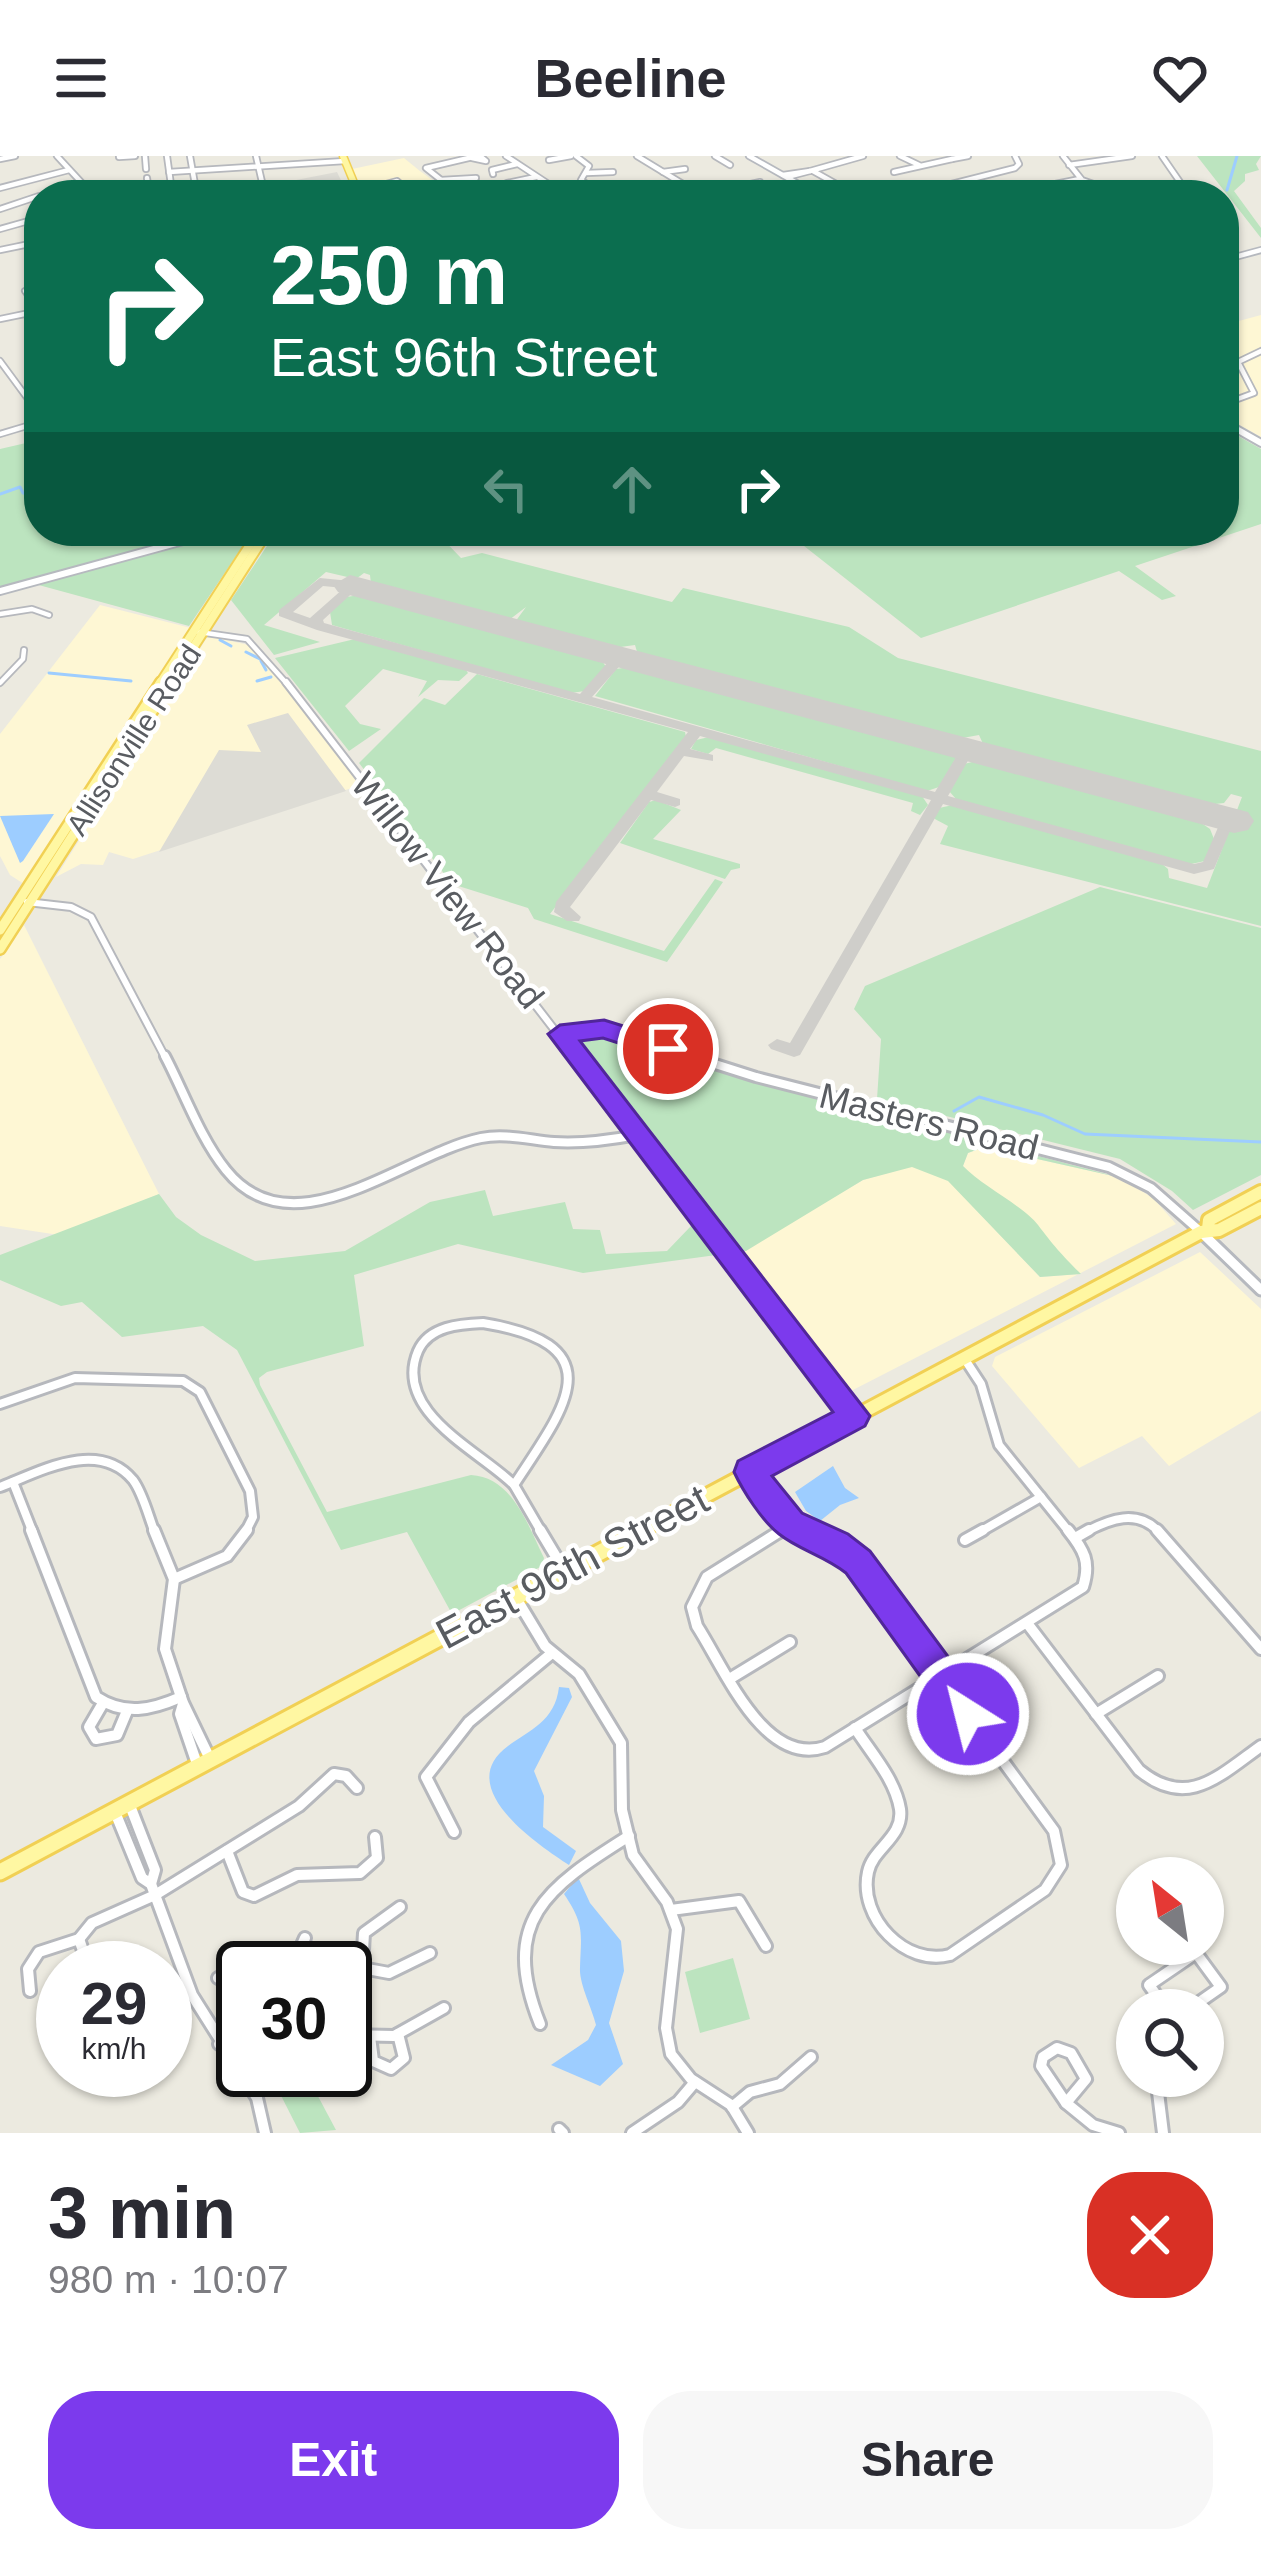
<!DOCTYPE html>
<html lang="en">
<head>
<meta charset="utf-8">
<style>
	body { margin:0; font-family:Helvetica,sans-serif; background:#f7f7f7; color:#2b2b33; height:100vh; display:flex; flex-direction:column; font-size:45px; white-space:nowrap }
	* { box-sizing:border-box; margin:0 }
	p { font-size:39px; color:#7c7c81 }
	.icon { flex:none; width:66px; height:66px; fill:none; stroke:currentColor; stroke-width:2; stroke-linecap:round; stroke-linejoin:round }
	.map { position:relative; height:1977px; overflow:hidden }
	.panel { display:flex; flex-direction:column; background:#fff; flex:1 }
	.panel>* { flex:none }
	.hud { position:absolute; left:24px; top:24px; width:1215px; height:366px; border-radius:48px; box-shadow:0 3px 9px #0004; background:#0b6e4f; color:#fff; overflow:hidden }
	.needle { width:78px; rotate:330deg }
	.fabs { position:absolute; left:1116px; top:1701px; display:grid; gap:24px }
	.fabs a { display:grid; place-items:center; width:108px; height:108px; border-radius:50%; background:#fff; box-shadow:0 3px 9px #0004; font-size:60px }
	.speed { position:absolute; left:36px; top:1785px; display:flex; gap:24px; font-size:60px; font-weight:700; text-align:center }
	.speed>* { display:grid; place-content:center; width:156px; height:156px; border-radius:50%; background:#fff; box-shadow:0 3px 9px #0004; line-height:1 }
	.speed small { font-size:30px; font-weight:400 }
	.speed .limit { border:6px solid #111; border-radius:18px; background:#fff; color:#111 }
	.pin { position:absolute; display:grid; place-items:center; width:102px; height:102px; color:#fff; margin:-51px; border:6px solid #fff; border-radius:50%; box-shadow:0 3px 12px #0007 }
	.me { position:absolute; width:132px; margin:-66px; rotate:324deg; stroke-linejoin:round; filter:drop-shadow(0 0 9px #0008) }
	.turn { display:flex; align-items:center; gap:42px; height:252px; padding:0 48px; font-size:54px }
	.turn .icon { width:156px; height:156px; stroke-width:2.5 }
	.turn b { display:block; font-size:84px; line-height:102px }
	.lanes { display:flex; align-items:center; height:114px; padding:0 48px; background:#0003; justify-content:center; gap:60px; direction:ltr }
	.lanes .off { opacity:.35 }
	.round { display:grid; place-items:center; flex:none; width:126px; height:126px; border-radius:48px; background:#f7f7f7 }
	.overview { display:flex; align-items:center; justify-content:space-between; height:204px; padding:0 48px }
	h1 { font-size:72px; font-weight:800; line-height:90px }
	.button { display:flex; gap:24px; margin-top:auto; padding:24px 48px }
	.button a { flex:1; height:138px; border-radius:48px; background:#7c3aed; color:#fff; font-size:48px; font-weight:800; line-height:138px; text-align:center }
	.button a+a { background:#f7f7f7; color:#2b2b33 }
	header { display:flex; justify-content:space-between; align-items:center; height:156px; padding:0 48px; background:#fff; font-size:54px; font-weight:800 }
	.map>svg:first-child { display:block }
	.commercial { fill:#fef7d4 }
	.industrial { fill:#dddcd5 }
	.green { fill:#bce4bf }
	.water { fill:#9dcdff }
	.lines { fill:none; stroke-linecap:round; stroke-linejoin:round }
	.stream { stroke:#9dcdff; stroke-width:3 }
	.taxiway { fill:#cfceca; fill-rule:evenodd }
	.runway { fill:#cfceca; fill-rule:evenodd }
	.street-far3-casing { stroke:#b6b8bd; stroke-width:8 }
	.street-far2-casing { stroke:#b6b8bd; stroke-width:10 }
	.street-far1-casing { stroke:#b6b8bd; stroke-width:14 }
	.street-casing { stroke:#b6b8bd; stroke-width:16 }
	.secondary-far2-casing { stroke:#b6b9bf; stroke-width:8 }
	.secondary-far1-casing { stroke:#b6b9bf; stroke-width:10 }
	.secondary-casing { stroke:#b6b9bf; stroke-width:15 }
	.primary-far4-casing { stroke:#f1d054; stroke-width:9 }
	.primary-far3-casing { stroke:#f1d054; stroke-width:12 }
	.primary-far2-casing { stroke:#f1d054; stroke-width:14 }
	.primary-far1-casing { stroke:#f1d054; stroke-width:18 }
	.primary-casing { stroke:#f1d054; stroke-width:21 }
	.street-far3 { stroke:#fff; stroke-width:4.5 }
	.street-far2 { stroke:#fff; stroke-width:6 }
	.street-far1 { stroke:#fff; stroke-width:8 }
	.street { stroke:#fff; stroke-width:10 }
	.secondary-far2 { stroke:#fff; stroke-width:4.5 }
	.secondary-far1 { stroke:#fff; stroke-width:6 }
	.secondary { stroke:#fff; stroke-width:9 }
	.primary-far4 { stroke:#fff7a2; stroke-width:6 }
	.primary-far3 { stroke:#fff7a2; stroke-width:8 }
	.primary-far2 { stroke:#fff7a2; stroke-width:9 }
	.primary-far1 { stroke:#fff7a2; stroke-width:12 }
	.primary { stroke:#fff7a2; stroke-width:15 }
	.route { fill:#7c3aed; stroke:#51269a; stroke-width:3 }
	.labels { text-anchor:middle; stroke-width:9; stroke-linejoin:round; paint-order:stroke }
	.far-street-label { font-size:30px; fill:#595c61; stroke:#fff }
	.street-label { font-size:36px; fill:#595c61; stroke:#fff }
	.near-street-label { font-size:42px; fill:#595c61; stroke:#fff }
</style>
</head>
<body>
<header><svg class="icon" aria-label="menu" viewBox="0 0 24 24"><path d="M4 6h16M4 12h16M4 18h16"/></svg>Beeline<svg class="icon" aria-label="heart" viewBox="0 0 24 24"><path d="M12 20l-8-8c-3-5 5-10 8-4 3-6 11-1 8 4z"/></svg></header>
<div class="map">
<svg width="1261" height="1977" viewBox="0 0 1261 1977">
	<rect width="100%" height="100%" fill="#eceae0"/>
	<g class="commercial">
		<polygon points="404,2 420,15 453,39 362,39 352,13"/>
		<polygon points="1261,159 1261,281 1224,260 1224,206 1234,206 1224,196 1224,169"/>
		<polygon points="100,449 191,472 24,728 10,719 0,700 0,578"/>
		<polygon points="208,480 253,490 361,629 133,703 109,696 103,709 81,708 56,721"/>
		<polygon points="24,769 159,1038 59,1079 0,1070 0,803"/>
		<polygon points="983,991 1122,1022 1154,1043 1176,1068 849,1236 740,1096 863,1024 912,1010 948,1024 1040,1121 1080,1118 1042,1081 1038,1069 980,1029 963,1010 968,997"/>
		<polygon points="1200,1096 1261,1153 1261,1255 1169,1310 1142,1280 1079,1312 992,1210 995,1201"/>
	</g>
	<g class="industrial">
		<polygon points="337,16 348,39 219,39"/>
		<polygon points="288,557 346,635 159,696 219,594 261,596 247,569"/>
	</g>
	<g class="green">
		<polygon points="1197,0 1261,0 1256,8 1259,14 1245,18 1245,25 1234,35 1261,72 1261,82"/>
		<polygon points="1224,272 1261,293 1261,368 1135,410 1176,440 1162,444 1119,415 921,482 785,375 1224,375"/>
		<polygon points="39,284 39,375 166,375 174,386 0,434 0,293"/>
		<polygon points="235,375 253,375 189,470 35,428"/>
		<polygon points="277,375 402,375 410,382 436,376 461,402 482,397 672,446 683,432 849,471 898,502 1261,595 1261,770 940,688 948,670 933,662 939,652 953,649 1161,707 1168,713 1169,722 1207,732 1242,641 1231,638 1224,647 1206,649 984,590 979,579 957,583 638,499 635,489 613,492 515,466 526,451 509,464 371,428 370,419 364,417 356,423 326,416 264,469 320,486 274,499 231,444"/>
		<polygon points="360,439 601,503 606,511 585,535 571,537 332,469 330,456 346,441"/>
		<polygon points="355,483 465,513 468,517 459,525 438,524 418,541 427,525 383,513 345,550 360,568 381,573 349,595 275,502"/>
		<polygon points="629,511 950,597 956,602 939,631 927,635 595,540 616,513"/>
		<polygon points="477,518 685,576 686,581 550,758 664,795 715,723 723,726 667,806 534,763 528,752 452,728 359,607 424,542 445,549"/>
		<polygon points="709,581 922,640 928,649 920,659 911,655 913,647 716,592 708,598 691,593 696,584"/>
		<polygon points="976,605 1197,664 1210,673 1214,683 1205,705 1191,708 956,643 949,635 964,608"/>
		<polygon points="656,644 681,654 653,683 740,708 740,712 731,714 725,723 620,687 649,646"/>
		<polygon points="1100,731 1261,772 1261,1019 1193,1054 1172,1035 1120,1003 877,943 881,883 854,853 865,830"/>
		<path d="M578,875L608,877L741,922L1122,1022L984,991L968,997L963,1010C982,1030 1025,1051 1038,1069C1054,1090 1061,1098 1081,1118L1040,1121L948,1025L912,1011L863,1024L746,1095L583,1117L458,1088L354,1119L364,1190L267,1216L259,1222L260,1229L327,1356L471,1319C512,1321 528,1369 544,1402L542,1410L452,1458L407,1376L341,1394L237,1194L203,1170L122,1181L82,1146L61,1150L0,1124V1099L159,1038L176,1061L201,1079L255,1105L345,1095L430,1046L485,1034L493,1060L565,1046L573,1073L600,1074L606,1098L667,1095L691,1070L709,1067L566,881Z"/>
		<polygon points="733,1802 750,1863 700,1877 685,1816"/>
		<polygon points="268,1914 304,1914 336,1974 300,1977"/>
	</g>
	<g class="water">
		<polygon points="54,658 23,705 20,707 0,660"/>
		<polygon points="833,1310 845,1332 859,1342 840,1349 820,1365 806,1355 795,1336"/>
		<path d="M559,1531L569,1532L572,1541L534,1615L544,1640L543,1671L576,1695L569,1709C537,1688 452,1631 508,1590C530,1574 555,1565 559,1531Z"/>
		<path d="M578,1721L590,1747L621,1785L624,1815L609,1867L623,1908L600,1930L551,1909L588,1884L596,1869C592,1852 579,1828 580,1812C581,1777 585,1769 564,1738Z"/>
	</g>
	<g class="lines">
		<g class="stream">
			<polyline points="1227,34 1237,0"/>
			<polyline points="1210,39 1216,36"/>
			<polyline points="0,338 20,331 23,337 39,340"/>
			<polyline points="220,484 231,490"/>
			<polyline points="246,496 260,503"/>
			<polyline points="261,505 266,514"/>
			<polyline points="49,517 131,525"/>
			<polyline points="257,525 271,521"/>
			<polyline points="954,955 979,941 1043,959 1085,978 1261,986"/>
		</g>
		<path class="taxiway" d="M320,422L350,425L360,430L323,464L324,467L580,538L615,498H625V504L592,541L935,636L962,591H972L974,594L948,640L1194,708L1203,706L1223,660H1233L1235,663L1214,713L1194,718L943,648L800,899L794,901L771,893L768,889L777,883L790,887L931,644L700,580L690,593L713,599V605L684,600L657,636L680,643V649L675,651L651,644L570,751L581,761L579,765H567L554,756L556,746L688,576L317,474L279,460V454ZM323,430L344,432L310,462L293,456Z"/>
		<polygon class="runway" points="350,419 1248,656 1254,665 1248,674 1234,677 338,436 333,429"/>
		<defs>
			<g id="street-far3">
				<polyline points="57,0 93,39"/>
				<polyline points="145,0 146,13"/>
				<polyline points="167,0 172,36"/>
				<polyline points="190,0 196,34"/>
				<polyline points="506,0 553,31 534,39"/>
				<polyline points="576,0 589,10 581,24 603,39"/>
				<polyline points="637,0 701,39"/>
				<polyline points="715,0 730,9"/>
				<polyline points="900,0 919,9"/>
				<polyline points="1063,0 1082,24 1125,39"/>
				<polyline points="119,1 135,0"/>
				<polyline points="472,2 486,5 480,0"/>
				<polyline points="0,3 15,0"/>
				<polyline points="952,3 968,0"/>
				<polyline points="549,4 571,0"/>
				<polyline points="1069,9 1132,0"/>
				<polyline points="810,15 863,0"/>
				<polyline points="813,15 856,39"/>
				<polyline points="169,16 345,5"/>
				<polyline points="663,16 685,13"/>
				<polyline points="894,16 952,3"/>
				<polyline points="586,17 613,16"/>
				<polyline points="493,18 492,14 517,8"/>
				<polyline points="783,19 810,15 787,21"/>
				<polyline points="147,22 149,38"/>
				<polyline points="441,24 476,22"/>
				<polyline points="507,27 536,21"/>
				<polyline points="450,30 466,27"/>
				<polyline points="1137,31 1144,39"/>
				<polyline points="0,32 69,14"/>
				<polyline points="459,37 487,31"/>
				<polyline points="43,39 83,29"/>
				<polyline points="135,39 257,29 262,26 256,0"/>
				<polyline points="345,39 397,25 413,39"/>
				<polyline points="460,39 426,12 477,0"/>
				<polyline points="493,39 499,39"/>
				<polyline points="525,39 520,34 537,38"/>
				<polyline points="618,39 628,37"/>
				<polyline points="701,39 760,26"/>
				<polyline points="908,39 1015,12 1019,8 1015,0"/>
				<polyline points="1000,39 1080,23"/>
				<polyline points="1161,39 1182,29 1162,0"/>
				<polyline points="0,53 39,40"/>
				<polyline points="0,73 39,62"/>
				<polyline points="0,94 39,86"/>
				<polyline points="39,127 25,135 39,154"/>
				<polyline points="0,163 39,155"/>
				<polyline points="0,205 39,258 30,269 0,278"/>
				<polyline points="1224,248 1254,237 1238,206 1261,195"/>
				<polyline points="0,458 32,453 49,459"/>
				<polyline points="199,476 247,483 288,529"/>
				<polyline points="0,527 23,503 24,494"/>
			</g>
			<g id="street-far2">
				<polyline points="286,526 577,903"/>
				<polyline points="27,746 71,751 91,761 166,903"/>
				<path d="M560,879C607,863 654,888 699,903"/>
			</g>
			<g id="street-far1">
				<path d="M165,900C184,936 200,982 226,1014C293,1098 404,998 481,982C505,977 530,984 554,986C582,988 610,984 637,979"/>
				<polyline points="575,900 854,1260"/>
				<polyline points="690,900 756,921 1109,1011 1151,1032 1201,1076"/>
				<path d="M483,1167C618,1189 563,1254 514,1329C480,1295 392,1256 418,1195C429,1170 460,1168 483,1167Z"/>
				<polyline points="964,1202 981,1228 999,1289 1070,1377"/>
				<polyline points="0,1248 75,1222 183,1225 200,1236 250,1335 253,1361 245,1377"/>
				<polyline points="751,1317 790,1368 811,1377"/>
				<polyline points="13,1326 33,1377"/>
				<polyline points="514,1329 542,1377"/>
				<path d="M0,1331C39,1316 98,1282 133,1324C143,1337 149,1362 155,1377"/>
				<polyline points="779,1377 790,1368"/>
				<polyline points="978,1377 1041,1341"/>
				<path d="M1084,1377C1109,1363 1138,1352 1160,1377"/>
			</g>
			<g id="street">
				<path d="M31,1374L96,1541C125,1560 151,1554 181,1541"/>
				<polyline points="154,1374 174,1423 165,1493 183,1547 210,1603"/>
				<polyline points="540,1374 564,1414"/>
				<path d="M782,1374L707,1421L692,1451L697,1470C725,1513 764,1611 825,1591L1083,1431C1091,1406 1084,1394 1068,1374"/>
				<path d="M804,1374L836,1388L860,1409L1054,1675L1061,1709L1045,1734L950,1799C906,1811 858,1762 868,1716C873,1692 904,1681 900,1653C895,1623 871,1597 855,1572"/>
				<polyline points="1157,1374 1261,1493"/>
				<polyline points="1075,1382 1089,1374"/>
				<polyline points="965,1384 983,1374"/>
				<polyline points="174,1423 227,1400 247,1374"/>
				<polyline points="516,1442 545,1490 579,1518 621,1587 622,1654 633,1699 667,1746 677,1773 666,1872 671,1898 691,1923 731,1949 748,1977"/>
				<path d="M1027,1467L1139,1614C1187,1654 1219,1620 1261,1590"/>
				<polyline points="731,1522 790,1486"/>
				<polyline points="103,1547 89,1571 96,1583 117,1579 127,1555"/>
				<polyline points="183,1548 180,1558 197,1608"/>
				<polyline points="1096,1558 1158,1520"/>
				<polyline points="129,1647 155,1714 151,1728"/>
				<polyline points="115,1656 142,1722 151,1728 192,1839 257,1942 265,1977"/>
				<polyline points="454,1676 426,1621 469,1566 552,1497"/>
				<polyline points="227,1695 243,1736 254,1740 297,1719 360,1717 377,1702 375,1681"/>
				<polyline points="671,1754 739,1745 766,1790"/>
				<polyline points="79,1783 89,1812"/>
				<polyline points="292,1812 305,1782"/>
				<polyline points="362,1812 389,1817 430,1797"/>
				<polyline points="218,1822 255,1802 295,1802"/>
				<polyline points="345,1834 362,1812 364,1777 400,1751"/>
				<polyline points="30,1835 28,1813 39,1796 79,1783 92,1767 155,1739 299,1650 334,1618 346,1620 357,1632"/>
				<polyline points="1167,1854 1149,1829 1196,1797 1221,1831 1188,1854"/>
				<path d="M540,1868C499,1765 546,1732 629,1680"/>
				<polyline points="345,1879 394,1880 444,1852"/>
				<polyline points="370,1880 373,1905 391,1913 404,1902 398,1878"/>
				<polyline points="219,1888 243,1871"/>
				<polygon points="1057,1892 1071,1897 1086,1923 1066,1947 1041,1910 1043,1901"/>
				<polyline points="1156,1920 1163,1977"/>
				<polyline points="1066,1947 1093,1969 1119,1977"/>
				<polyline points="732,1951 750,1936 780,1928 811,1901"/>
				<polyline points="559,1973 563,1977"/>
				<polyline points="632,1977 678,1946 695,1926"/>
			</g>
			<g id="secondary-far2">
				<polyline points="749,0 818,39"/>
				<polyline points="1224,104 1261,94"/>
			</g>
			<g id="secondary-far1">
				<polyline points="1224,266 1261,287"/>
				<polyline points="0,435 220,375"/>
			</g>
			<polyline id="secondary" points="1201,1076 1261,1134"/>
			<polyline id="primary-far4" points="343,0 359,39"/>
			<g id="primary-far3">
				<polyline points="159,529 259,375"/>
				<polyline points="169,529 268,375"/>
			</g>
			<g id="primary-far2">
				<polyline points="0,774 161,526"/>
				<polyline points="0,793 171,526"/>
			</g>
			<g id="primary-far1">
				<polyline points="1208,1073 1209,1064 1261,1036"/>
				<polyline points="636,1377 1201,1076 1219,1074 1261,1052"/>
			</g>
			<polyline id="primary" points="0,1716 642,1374"/>
		</defs>
		<use href="#street-far3" class="street-far3-casing"/>
		<use href="#street-far2" class="street-far2-casing"/>
		<use href="#street-far1" class="street-far1-casing"/>
		<use href="#street" class="street-casing"/>
		<use href="#secondary-far2" class="secondary-far2-casing"/>
		<use href="#secondary-far1" class="secondary-far1-casing"/>
		<use href="#secondary" class="secondary-casing"/>
		<use href="#primary-far4" class="primary-far4-casing"/>
		<use href="#primary-far3" class="primary-far3-casing"/>
		<use href="#primary-far2" class="primary-far2-casing"/>
		<use href="#primary-far1" class="primary-far1-casing"/>
		<use href="#primary" class="primary-casing"/>
		<use href="#street-far3" class="street-far3"/>
		<use href="#street-far2" class="street-far2"/>
		<use href="#street-far1" class="street-far1"/>
		<use href="#street" class="street"/>
		<use href="#secondary-far2" class="secondary-far2"/>
		<use href="#secondary-far1" class="secondary-far1"/>
		<use href="#secondary" class="secondary"/>
		<use href="#primary-far4" class="primary-far4"/>
		<use href="#primary-far3" class="primary-far3"/>
		<use href="#primary-far2" class="primary-far2"/>
		<use href="#primary-far1" class="primary-far1"/>
		<use href="#primary" class="primary"/>
	</g>
	<path class="route" d="M604,864L678,887L681,893L678,900L668,903L603,882L580,885L870,1260L865,1270L772,1320L802,1357L848,1378L870,1395L981,1545L986,1558L981,1570L968,1575L956,1570L846,1417C825,1400 799,1394 779,1378C762,1365 743,1335 734,1316L738,1305L833,1256L548,878L560,869Z"/>
	<g class="labels">
		<g class="far-street-label">
			<text transform="translate(134 584) rotate(-57)" y="10">Allisonville Road</text>
		</g>
		<g class="street-label">
			<text transform="translate(448 734) rotate(52)" y="13">Willow View Road</text>
			<text transform="translate(929 965) rotate(14)" y="13">Masters Road</text>
		</g>
		<g class="near-street-label">
			<text transform="translate(572 1410) rotate(-28)" y="15">East 96th Street</text>
		</g>
	</g>
</svg>
<div class="fabs">
<a><svg class="needle" viewBox="-14 -14 28 28"><path d="M0-13l5 13h-10z" fill="#e53935"/><path d="M0 13l5-13h-10z" fill="#7c7c81"/></svg></a>
<a><svg class="icon" aria-label="search" viewBox="0 0 24 24"><circle cx="10" cy="10" r="6"/><path d="M15 15l6 6"/></svg></a>
</div>
<div class="speed"><div>29<small>km/h</small></div><div class="limit">30</div></div>
<div class="pin" style="left:668px;top:893px;background:#d93025"><svg class="icon" aria-label="arrive" viewBox="0 0 24 24"><path d="M6 21V4h12l-3 4 3 4H6"/></svg></div>
<svg class="me" style="left:968px;top:1558px" viewBox="-20 -20 40 40"><circle r="17" fill="#7c3aed" stroke="#fff" stroke-width="3"/><path d="M0-11L8 9 0 5-8 9z" fill="#fff"/></svg>
<div class="hud">
<div class="turn"><svg class="icon" aria-label="right" viewBox="0 0 24 24"><path d="M7 20v-9h11M14 6l5 5-5 5"/></svg><div><b>250 m</b>East 96th Street</div></div>
<div class="lanes"><svg class="icon off" aria-label="left" viewBox="0 0 24 24"><path d="M17 20v-9H6M10 6l-5 5 5 5"/></svg><svg class="icon off" aria-label="ahead" viewBox="0 0 24 24"><path d="M12 20V5M6 11l6-6 6 6"/></svg><svg class="icon" aria-label="right" viewBox="0 0 24 24"><path d="M7 20v-9h11M14 6l5 5-5 5"/></svg></div>
</div>
</div>
<section class="panel">
<div class="overview"><div><h1>3 min</h1><p>980 m · 10:07</p></div><a class="round" style="background:#d93025;color:#fff"><svg class="icon" aria-label="close" viewBox="0 0 24 24"><path d="M6 6l12 12M18 6L6 18"/></svg></a></div>
<div class="button"><a>Exit</a><a>Share</a></div>
</section>
</body>
</html>
